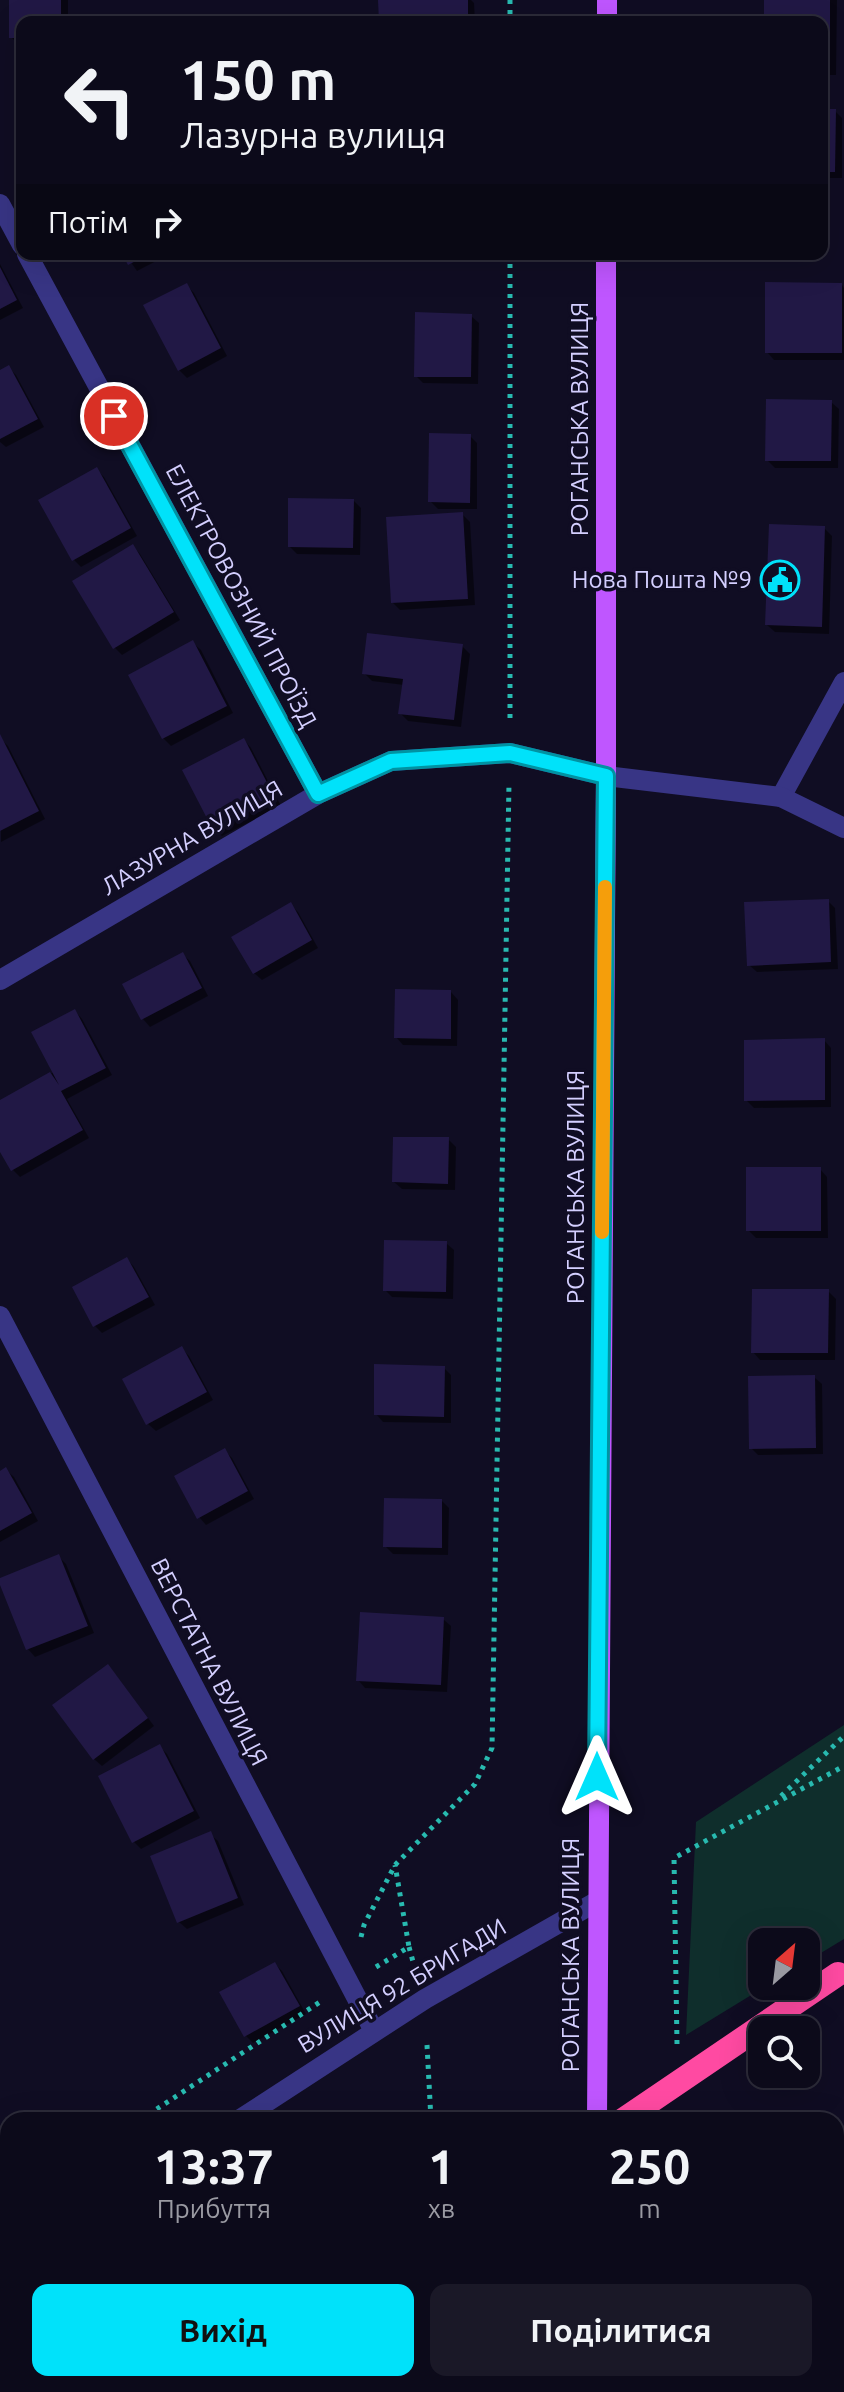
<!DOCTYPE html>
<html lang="uk">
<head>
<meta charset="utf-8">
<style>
	body { margin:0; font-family:Ubuntu,sans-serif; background:#1a1827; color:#f1f3f6; height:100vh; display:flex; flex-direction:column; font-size:30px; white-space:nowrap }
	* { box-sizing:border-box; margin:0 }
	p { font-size:26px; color:#9a9aa2 }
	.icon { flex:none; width:44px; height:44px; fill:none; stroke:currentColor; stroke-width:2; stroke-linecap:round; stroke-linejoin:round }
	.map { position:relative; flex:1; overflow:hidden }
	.side { position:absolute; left:0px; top:2112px; width:844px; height:280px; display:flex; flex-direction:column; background:#0c0a1a; border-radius:24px 24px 0 0; box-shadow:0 8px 32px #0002,0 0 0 2px #2c2b39 }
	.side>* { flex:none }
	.hud { position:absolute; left:16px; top:16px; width:812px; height:244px; border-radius:16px; box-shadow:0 8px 32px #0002,0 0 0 2px #2c2b39; background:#0c0a1a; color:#f1f3f6; overflow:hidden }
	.needle { width:52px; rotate:28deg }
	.controls { position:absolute; left:748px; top:1928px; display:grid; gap:16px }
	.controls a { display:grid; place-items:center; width:72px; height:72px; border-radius:16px; background:#0c0a1a; box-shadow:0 8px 32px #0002,0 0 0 2px #2c2b39; font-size:40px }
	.pin { position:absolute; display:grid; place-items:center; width:68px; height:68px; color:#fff; margin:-34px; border:4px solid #fff; border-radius:50%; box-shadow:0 2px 8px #0007 }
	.me { position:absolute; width:88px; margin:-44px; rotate:0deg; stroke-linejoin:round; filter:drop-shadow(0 0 6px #0008) }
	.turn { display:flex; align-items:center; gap:28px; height:168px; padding:0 32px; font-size:36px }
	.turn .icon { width:104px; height:104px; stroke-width:2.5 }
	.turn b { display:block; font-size:56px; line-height:68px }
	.then { display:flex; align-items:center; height:76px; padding:0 32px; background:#0003; gap:16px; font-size:30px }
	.eta { display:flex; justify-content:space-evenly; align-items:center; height:136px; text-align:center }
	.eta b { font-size:48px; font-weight:700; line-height:56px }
	.cta { display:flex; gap:16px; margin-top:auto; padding:16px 32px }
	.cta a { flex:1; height:92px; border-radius:16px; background:#00e2fa; color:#111; font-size:32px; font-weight:700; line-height:92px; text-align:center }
	.cta a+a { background:#1a1827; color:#f1f3f6 }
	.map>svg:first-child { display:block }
	.green { fill:#0f2e2c }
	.shadow { fill:#0007 }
	.building { fill:#211845 }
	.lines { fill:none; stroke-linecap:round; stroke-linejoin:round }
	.path { stroke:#28bab0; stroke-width:5; stroke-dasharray:4 6; stroke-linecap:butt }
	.minor { stroke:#383585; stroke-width:20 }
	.major { stroke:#bf56ff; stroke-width:20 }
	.highway { stroke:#ff4aa2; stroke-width:24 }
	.highway-bridge { stroke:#ff4aa2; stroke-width:24 }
	.route-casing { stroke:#0093a2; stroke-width:20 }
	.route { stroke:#00e2fa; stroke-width:14 }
	.slow { stroke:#f59e0b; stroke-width:14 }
	.labels { text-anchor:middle; stroke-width:7; stroke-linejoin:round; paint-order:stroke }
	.street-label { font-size:24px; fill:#d4cfff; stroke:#100d23 }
	.poi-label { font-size:24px; fill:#d4cfff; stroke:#100d23; text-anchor:end }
</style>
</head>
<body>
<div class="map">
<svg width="844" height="2392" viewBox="0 0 844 2392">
	<rect width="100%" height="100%" fill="#100d23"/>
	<g class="green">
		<polygon points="844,1725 844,1939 806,1962 806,1942 762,1942 762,1986 766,1986 686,2035 696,1822"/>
		<polygon points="340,2384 565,2384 565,2392 328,2392"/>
	</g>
	<g class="shadow">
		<polygon points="11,0 68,0 68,22 22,22 22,45 19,45 11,37"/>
		<polygon points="380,0 471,0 474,3 475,22 381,22"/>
		<polygon points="766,0 837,0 836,75 822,75 822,22 766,22"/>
		<polygon points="822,111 835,111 842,118 842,178 822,178"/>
		<polygon points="125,254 170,254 137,271"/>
		<polygon points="0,264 23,308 0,320"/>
		<polygon points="186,285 194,293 227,356 187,378 179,370"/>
		<polygon points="842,285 844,288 844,360 774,360 767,352"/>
		<polygon points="471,316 479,323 478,384 423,383 416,376"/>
		<polygon points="8,367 16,375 44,427 6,447 0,442 0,372"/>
		<polygon points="831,402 839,409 838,468 775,468 767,460"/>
		<polygon points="470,436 477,443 477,509 438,509 430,501"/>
		<polygon points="97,470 104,477 137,536 81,567 74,560"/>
		<polygon points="353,500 361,508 360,555 297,554 290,547"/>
		<polygon points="463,515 470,522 475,605 400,610 392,602"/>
		<polygon points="824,528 832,536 829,634 775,632 767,625"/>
		<polygon points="133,546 140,554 180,620 122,655 115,648 75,581"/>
		<polygon points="193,643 201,650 233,713 171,746 163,738"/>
		<polygon points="462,646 470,654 461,727 408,721 400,713 404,685 372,681 364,673"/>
		<polygon points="1,739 8,746 45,819 1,842"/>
		<polygon points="244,740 251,748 281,806 222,836 214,829"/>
		<polygon points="828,901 835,908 838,969 757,972 749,965"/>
		<polygon points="291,905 298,912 318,948 262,980 254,973"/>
		<polygon points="182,954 190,961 208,996 150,1027 143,1019 124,985"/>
		<polygon points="451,992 458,1000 457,1046 403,1045 396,1037"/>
		<polygon points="75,1011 82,1019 112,1075 67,1099 89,1138 20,1177 12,1169 0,1148 0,1102 54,1072"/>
		<polygon points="824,1040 831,1048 831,1107 754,1108 746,1100"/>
		<polygon points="448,1139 456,1147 455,1190 402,1189 394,1182"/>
		<polygon points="820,1169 827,1177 828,1238 756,1238 748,1230"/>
		<polygon points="446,1243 454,1250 453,1299 392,1297 385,1290"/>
		<polygon points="127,1259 134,1267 155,1305 102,1333 95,1326 74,1287"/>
		<polygon points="828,1291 836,1299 835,1360 760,1360 753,1352"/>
		<polygon points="182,1349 189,1356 213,1400 156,1431 148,1424"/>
		<polygon points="444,1368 451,1375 451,1423 383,1422 376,1414"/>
		<polygon points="814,1377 822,1384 823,1454 758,1455 751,1448"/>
		<polygon points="224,1450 232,1458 254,1499 206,1525 199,1517"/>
		<polygon points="6,1470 14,1477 38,1521 0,1542 0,1473"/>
		<polygon points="442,1501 449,1508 448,1555 393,1554 385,1546"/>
		<polygon points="59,1557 66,1564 94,1633 35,1657 28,1649"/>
		<polygon points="443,1619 451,1626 447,1692 365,1688 358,1680"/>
		<polygon points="115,1674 154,1726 102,1766 94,1759"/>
		<polygon points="160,1747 167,1754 200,1818 141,1849 134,1842"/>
		<polygon points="210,1834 218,1841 244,1905 187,1929 179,1922"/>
		<polygon points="275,1964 282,1971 306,2014 253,2043 245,2035"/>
	</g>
	<g class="building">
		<polygon points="9,0 61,0 61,22 22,22 22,38 9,38"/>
		<polygon points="378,0 468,0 468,22 379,22"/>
		<polygon points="764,0 830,0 830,68 822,68 822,22 764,22"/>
		<polygon points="822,109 836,109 835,172 822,172"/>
		<polygon points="122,254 149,254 128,265"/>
		<polygon points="0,267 17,300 0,309"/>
		<polygon points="765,282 842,283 842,353 765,353"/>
		<polygon points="187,283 221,348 178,371 143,305"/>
		<polygon points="415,312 472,314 471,377 414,377"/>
		<polygon points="9,365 38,419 0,439 0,370"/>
		<polygon points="766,399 832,400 831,461 765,461"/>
		<polygon points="429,433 471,434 470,503 428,502"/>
		<polygon points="97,467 131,528 72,561 38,500"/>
		<polygon points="288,498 354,499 353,548 288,547"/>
		<polygon points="463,512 468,599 391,603 386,517"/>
		<polygon points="769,524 825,526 822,627 765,625"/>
		<polygon points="133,544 174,612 113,649 72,581"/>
		<polygon points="367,633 463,644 454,720 398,714 403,679 362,674"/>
		<polygon points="193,640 227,706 162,739 128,675"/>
		<polygon points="0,734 39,811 0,831"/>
		<polygon points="244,738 275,798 213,830 182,770"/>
		<polygon points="829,899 831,962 747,966 744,902"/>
		<polygon points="291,902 312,940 253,974 231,937"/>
		<polygon points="183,952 202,988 141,1020 122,984"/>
		<polygon points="395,989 451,990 451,1039 394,1038"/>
		<polygon points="75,1009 106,1068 61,1091 83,1130 11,1171 0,1152 0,1100 50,1072 59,1085 31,1032"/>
		<polygon points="825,1038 825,1100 744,1101 744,1040"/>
		<polygon points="393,1137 449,1137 448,1184 392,1182"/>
		<rect x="746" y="1167" width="75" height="64"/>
		<polygon points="384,1240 447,1241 446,1292 383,1291"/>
		<polygon points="127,1257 149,1297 93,1327 72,1287"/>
		<polygon points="752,1289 829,1289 828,1353 751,1353"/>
		<polygon points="182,1346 207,1392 146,1425 122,1379"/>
		<polygon points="374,1364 445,1366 444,1417 374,1415"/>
		<polygon points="815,1375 816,1448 749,1449 748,1376"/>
		<polygon points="225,1448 248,1491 197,1519 174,1476"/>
		<polygon points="6,1467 32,1513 0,1531 0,1471"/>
		<polygon points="384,1498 442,1499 442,1548 383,1547"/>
		<polygon points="59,1554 88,1626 26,1650 0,1585 0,1578"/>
		<polygon points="360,1612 444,1617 441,1685 356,1681"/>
		<polygon points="108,1664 148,1718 93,1760 52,1705"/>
		<polygon points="160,1744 194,1811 132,1843 98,1776"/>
		<polygon points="211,1831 238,1898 177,1923 150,1856"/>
		<polygon points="275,1962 300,2006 244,2037 219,1992"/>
		<polygon points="836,2365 844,2365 844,2392 827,2392 827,2384 836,2384"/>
	</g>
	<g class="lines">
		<g class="path">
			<polyline points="510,0 510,22"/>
			<polyline points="510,254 510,721"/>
			<polyline points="781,1796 844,1736"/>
			<polyline points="361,1937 364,1925 395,1865 475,1784 492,1748 509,783"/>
			<polyline points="409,1947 415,1969"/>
			<polyline points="376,1967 409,1947 395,1865"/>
			<polyline points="677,2044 674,1858 844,1766"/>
			<polyline points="427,2045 431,2120"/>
			<polyline points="140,2120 323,2000"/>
			<polyline points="0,2210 8,2205"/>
			<polyline points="446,2384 446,2392"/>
			<polyline points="681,2384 681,2392"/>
		</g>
		<g class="minor">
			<polyline points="0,204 22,245"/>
			<polyline points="27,254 318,794"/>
			<polyline points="781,797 844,682"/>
			<polyline points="0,980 318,794 391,761 510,753 606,776 781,797 844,828"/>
			<polyline points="0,1316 374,2031"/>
			<polyline points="239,2120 425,1999 596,1902"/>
			<polyline points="0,2277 8,2272"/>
			<polyline points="836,2335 844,2335"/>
			<polyline points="807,2392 807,2384"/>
		</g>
		<g class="major">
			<polyline points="607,22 607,0"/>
			<polyline points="597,2120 606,776 606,254"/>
			<polyline points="597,2384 597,2392"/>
		</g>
		<polyline class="highway" points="226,2392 238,2384"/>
		<polyline class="highway-bridge" points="623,2120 838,1974"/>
	</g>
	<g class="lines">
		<defs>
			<polyline id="route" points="114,416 318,794 391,761 510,753 606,776 597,1777"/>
		</defs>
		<use href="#route" class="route-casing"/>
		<use href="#route" class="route"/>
		<polyline class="slow" points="602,1232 605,887"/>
	</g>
	<defs>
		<symbol id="civic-ring" viewBox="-11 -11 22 22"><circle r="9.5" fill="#100d23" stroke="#00e2fa" stroke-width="1.5"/><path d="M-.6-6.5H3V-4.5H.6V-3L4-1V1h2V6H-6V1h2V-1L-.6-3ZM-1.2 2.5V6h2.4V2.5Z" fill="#00e2fa"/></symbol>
	</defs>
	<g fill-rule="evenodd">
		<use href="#civic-ring" x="758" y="558" width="44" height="44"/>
	</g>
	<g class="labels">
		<g class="street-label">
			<text transform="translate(580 419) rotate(-90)" y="8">РОГАНСЬКА ВУЛИЦЯ</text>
			<text transform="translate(241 596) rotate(62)" y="8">ЕЛЕКТРОВОЗНИЙ ПРОЇЗД</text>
			<text transform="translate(192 838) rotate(-30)" y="8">ЛАЗУРНА ВУЛИЦЯ</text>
			<text transform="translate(576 1187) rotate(-90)" y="8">РОГАНСЬКА ВУЛИЦЯ</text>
			<text transform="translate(209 1662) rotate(63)" y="8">ВЕРСТАТНА ВУЛИЦЯ</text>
			<text transform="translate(571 1955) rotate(-90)" y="8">РОГАНСЬКА ВУЛИЦЯ</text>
			<text transform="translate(402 1986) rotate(-31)" y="8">ВУЛИЦЯ 92 БРИГАДИ</text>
		</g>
		<g class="poi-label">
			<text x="752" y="588">Нова Пошта №9</text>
		</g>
	</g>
</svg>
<div class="controls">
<a><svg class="needle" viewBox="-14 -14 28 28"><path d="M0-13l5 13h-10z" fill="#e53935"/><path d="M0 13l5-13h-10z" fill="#9a9aa2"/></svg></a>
<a><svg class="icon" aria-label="search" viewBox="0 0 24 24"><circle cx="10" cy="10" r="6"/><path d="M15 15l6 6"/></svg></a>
</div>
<div class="pin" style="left:114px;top:416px;background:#d93025"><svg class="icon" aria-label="arrive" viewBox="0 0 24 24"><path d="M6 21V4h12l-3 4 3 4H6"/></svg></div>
<svg class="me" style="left:597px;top:1777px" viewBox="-20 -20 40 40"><path d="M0-17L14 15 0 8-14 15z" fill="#00e2fa" stroke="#fff" stroke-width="4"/></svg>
<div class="hud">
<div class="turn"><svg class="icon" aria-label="left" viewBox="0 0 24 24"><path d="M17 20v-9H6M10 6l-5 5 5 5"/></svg><div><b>150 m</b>Лазурна вулиця</div></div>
<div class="then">Потім<svg class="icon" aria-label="right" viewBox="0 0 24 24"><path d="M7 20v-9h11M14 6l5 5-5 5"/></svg></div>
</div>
<section class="side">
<div class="eta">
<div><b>13:37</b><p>Прибуття</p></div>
<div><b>1</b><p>хв</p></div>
<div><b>250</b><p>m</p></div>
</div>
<div class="cta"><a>Вихід</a><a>Поділитися</a></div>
</section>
</div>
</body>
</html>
